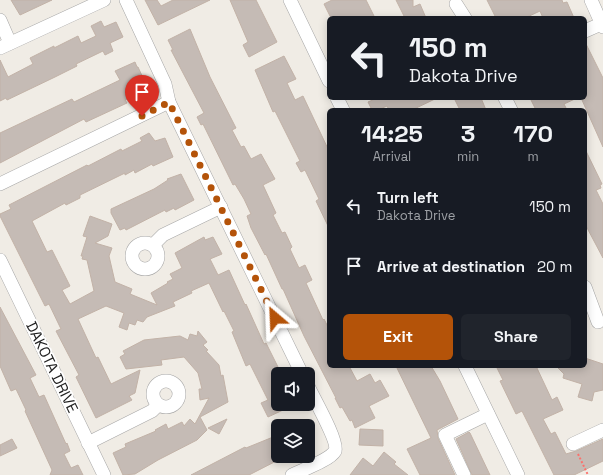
<!DOCTYPE html>
<html lang="en">
<head>
<meta charset="utf-8">
<style>
	body { margin:0; font-family:"Space Grotesk",sans-serif; background:#20242c; color:#f1f3f6; height:100vh; display:flex; flex-direction:column; font-size:15px; white-space:nowrap }
	* { box-sizing:border-box; margin:0 }
	p { font-size:13px; color:#9ea1a6 }
	.icon { flex:none; width:22px; height:22px; fill:none; stroke:currentColor; stroke-width:2; stroke-linecap:round; stroke-linejoin:round }
	.map { position:relative; flex:1; overflow:hidden }
	.panel { position:absolute; left:327px; top:108px; width:260px; height:260px; display:flex; flex-direction:column; background:#171b24; border-radius:6px; box-shadow:0 2px 10px #0003 }
	.panel>* { flex:none }
	.guide { position:absolute; left:327px; top:16px; width:260px; height:84px; border-radius:6px; box-shadow:0 2px 10px #0003; background:#171b24; color:#f1f3f6; overflow:hidden }
	.buttons { position:absolute; left:271px; top:367px; display:grid; gap:8px }
	.buttons a { display:grid; place-items:center; width:44px; height:44px; border-radius:6px; background:#171b24; box-shadow:0 2px 10px #0003; font-size:20px }
	.pin { position:absolute; display:grid; place-items:center; width:34px; height:34px; color:#fff; margin:-41px -17px; border-radius:50% 50% 50% 0; rotate:-45deg; box-shadow:0 0 4px #0007 }
	.pin .icon { rotate:45deg }
	.me { position:absolute; width:44px; margin:-22px; rotate:334deg; stroke-linejoin:round; filter:drop-shadow(0 0 3px #0008) }
	.turn { display:flex; align-items:center; gap:14px; height:84px; padding:0 16px; font-size:18px }
	.turn .icon { width:52px; height:52px; stroke-width:2.5 }
	.turn b { display:block; font-size:28px; line-height:34px }
	.eta { display:flex; justify-content:space-evenly; align-items:center; height:68px; text-align:center }
	.eta b { font-size:24px; font-weight:600; line-height:28px }
	.cta { display:flex; gap:8px; margin-top:auto; padding:8px 16px }
	.cta a { flex:1; height:46px; border-radius:6px; background:#b45309; color:#fff; font-size:16px; font-weight:600; line-height:46px; text-align:center }
	.cta a+a { background:#20242c; color:#f1f3f6 }
	ul { padding:0; list-style:none }
	li { display:flex; align-items:center; gap:12px; height:60px; padding:0 16px }
	li div { flex:1 }
	li b { display:block; font-size:15px }
	li em { font-style:normal }
	.map>svg:first-child { display:block }
	.building { fill:#c5bbb5; stroke:#c2b2a7 }
	.lines { fill:none; stroke-linecap:round; stroke-linejoin:round }
	.minor-casing { stroke:#a6a6a6; stroke-width:14 }
	.path { stroke:#fc706b; stroke-width:2; stroke-dasharray:2 2; stroke-linecap:butt }
	.minor { stroke:#fff; stroke-width:13 }
	.route { stroke:#b45309; stroke-width:7; stroke-dasharray:0 12.6 }
	.labels { text-anchor:middle; stroke-width:3.5; stroke-linejoin:round; paint-order:stroke }
	.street-label { font-size:15px; fill:#1f1f1f; stroke:#fff }
</style>
</head>
<body>
<div class="map">
<svg width="603" height="475" viewBox="0 0 603 475">
	<rect width="100%" height="100%" fill="#f0ece5"/>
	<g class="building">
		<polygon points="11,0 52,0 20,15"/>
		<polygon points="145,0 157,0 161,6 173,0 210,0 158,25"/>
		<polygon points="230,0 256,0 277,42 249,57 243,45 248,42"/>
		<polygon points="332,0 366,0 375,18 331,18 324,4"/>
		<polygon points="396,0 413,0 413,7 420,4 426,18 405,18"/>
		<polygon points="487,0 562,0 563,3 567,2 574,18 543,18 540,11 525,18 496,18"/>
		<polygon points="101,21 104,27 116,22 123,37 110,43 113,51 105,55 103,51 76,64 77,66 55,77 7,100 6,98 0,101 0,60 8,77 33,64 30,58 54,46 54,48 78,36 81,43 96,36 91,26"/>
		<polygon points="190,29 210,77 236,128 232,130 241,147 244,146 251,159 261,154 275,179 263,185 276,213 273,215 282,233 285,232 292,247 290,249 299,268 305,265 312,280 306,283 323,320 324,319 329,329 329,366 349,366 357,381 370,374 375,383 380,380 389,396 369,406 375,418 355,428 352,420 350,421 342,407 340,408 335,398 336,398 304,336 283,289 282,289 266,254 265,255 251,228 247,216 251,214 244,199 235,184 233,185 203,124 201,125 197,117 204,113 171,50 173,50 168,40"/>
		<polygon points="585,42 603,78 603,147 582,100 585,98"/>
		<polygon points="284,56 296,79 287,83 295,100 303,96 329,151 329,228 316,201 319,199 305,170 301,172 296,163 300,161 275,111 273,112 255,70"/>
		<polygon points="135,62 137,67 138,67 148,89 125,100 127,103 86,122 84,119 0,163 0,133 72,99 74,102 120,80 115,71"/>
		<polygon points="377,98 437,98 412,110 389,110 387,106 378,110 372,110 368,102"/>
		<polygon points="454,98 481,98 486,110 460,110"/>
		<polygon points="530,98 577,98 564,104 567,110 536,110"/>
		<polygon points="149,133 155,141 165,138 173,157 153,166 152,164 135,173 134,170 125,175 125,173 80,195 80,198 66,205 65,203 32,221 47,252 52,250 70,286 62,290 70,304 94,291 87,260 82,259 83,256 81,256 87,237 83,236 90,216 112,224 108,236 95,243 112,248 109,256 115,282 132,289 130,294 157,305 151,293 168,283 167,282 173,279 170,274 182,268 175,253 204,237 205,240 213,237 222,254 210,259 218,275 229,270 245,305 246,304 264,344 266,343 278,367 278,404 296,404 268,417 261,403 268,400 250,364 246,366 232,332 234,331 224,311 223,312 209,283 191,291 192,293 173,302 175,306 147,317 143,322 137,320 135,325 129,323 127,330 119,327 124,313 106,306 78,319 96,358 98,357 111,384 140,370 135,393 129,396 132,400 96,418 76,377 79,375 56,331 61,329 49,304 45,306 0,216 0,214 11,209 9,205 87,165 88,166 121,149 122,151 142,141 140,138"/>
		<polygon points="585,149 602,184 600,185 601,188 596,190 603,204 603,258 585,224"/>
		<polygon points="181,174 194,200 175,210 174,208 166,212 165,210 126,230 125,228 120,230 111,213 111,209 154,189 168,180 167,179"/>
		<polygon points="0,307 36,375 30,378 39,397 44,395 66,444 67,443 70,451 64,454 71,468 78,465 83,475 50,475 52,470 25,411 26,410 16,389 11,391 0,366"/>
		<polygon points="198,331 207,342 203,345 208,350 206,351 219,365 221,376 223,375 228,402 200,417 207,430 197,440 158,460 135,474 123,475 113,453 126,447 125,444 156,431 155,430 166,424 168,429 182,422 184,426 190,419 195,424 209,398 200,400 199,389 202,389 198,373 184,357 161,360 162,365 126,369 120,357 125,354 123,351 144,340 180,336 188,340 190,334 197,336"/>
		<polygon points="585,358 603,364 603,390 594,392 592,401 578,397 582,384 563,378 564,374 556,366 585,366"/>
		<polygon points="396,366 431,366 440,381 458,419 437,430 438,438 455,475 420,475 407,449 431,438"/>
		<polygon points="496,366 536,366 552,400 557,397 563,410 543,419 551,434 555,432 566,454 576,451 603,439 603,461 574,475 554,475 522,411 516,414 500,381 503,380"/>
		<polygon points="227,419 219,434 208,428"/>
		<polygon points="360,429 383,430 383,446 359,445"/>
		<polygon points="469,432 470,433 490,475 472,475 456,439"/>
		<polygon points="278,435 278,455 276,456 286,456 249,475 191,475 245,447 246,448"/>
		<polygon points="12,439 17,448 0,456 0,445"/>
		<polygon points="384,452 396,462 394,464 408,475 350,475 363,458 373,466"/>
	</g>
	<g class="lines">
		<defs>
			<g id="minor">
				<polyline points="126,0 165,84 169,102 302,374"/>
				<polyline points="290,0 329,81"/>
				<polyline points="591,0 603,27"/>
				<polyline points="456,4 465,18"/>
				<polyline points="0,20 10,43"/>
				<polyline points="585,31 601,24"/>
				<polyline points="0,48 104,0"/>
				<polyline points="337,98 343,110"/>
				<polyline points="505,98 511,110"/>
				<polyline points="0,184 169,102"/>
				<circle cx="145" cy="256" r="13"/>
				<polyline points="153,245 163,235 221,207"/>
				<polyline points="0,260 104,475"/>
				<polyline points="585,287 598,322"/>
				<polyline points="465,366 518,475"/>
				<circle cx="166" cy="394" r="13"/>
				<polyline points="88,443 152,411 158,405"/>
				<polyline points="573,444 603,430"/>
				<path d="M292,475C302,470 330,460 335,451C339,442 313,397 308,386"/>
				<polyline points="464,475 445,435 488,414"/>
			</g>
		</defs>
		<use href="#minor" class="minor-casing"/>
		<polyline class="path" points="578,454 588,475"/>
		<use href="#minor" class="minor"/>
	</g>
	<g class="lines">
		<polyline class="route" points="142,116 169,102 275,318"/>
	</g>
	<g class="labels">
		<g class="street-label">
			<text transform="translate(52 367) rotate(64)" y="5">DAKOTA DRIVE</text>
		</g>
	</g>
</svg>
<div class="buttons">
<a><svg class="icon" aria-label="sound" viewBox="0 0 24 24"><path d="M4 9h4l5-4v14l-5-4H4zM17 9q2 3 0 6"/></svg></a>
<a><svg class="icon" aria-label="layers" viewBox="0 0 24 24"><path d="M12 4l9 5-9 5-9-5zM3 14l9 5 9-5"/></svg></a>
</div>
<div class="pin" style="left:142px;top:116px;background:#d93025"><svg class="icon" aria-label="arrive" viewBox="0 0 24 24"><path d="M6 21V4h12l-3 4 3 4H6"/></svg></div>
<svg class="me" style="left:275px;top:318px" viewBox="-20 -20 40 40"><path d="M0-17L14 15 0 8-14 15z" fill="#b45309" stroke="#fff" stroke-width="4"/></svg>
<div class="guide">
<div class="turn"><svg class="icon" aria-label="left" viewBox="0 0 24 24"><path d="M17 20v-9H6M10 6l-5 5 5 5"/></svg><div><b>150 m</b>Dakota Drive</div></div>
</div>
<section class="panel">
<div class="eta">
<div><b>14:25</b><p>Arrival</p></div>
<div><b>3</b><p>min</p></div>
<div><b>170</b><p>m</p></div>
</div>
<ul>
<li><svg class="icon" aria-label="left" viewBox="0 0 24 24"><path d="M17 20v-9H6M10 6l-5 5 5 5"/></svg><div><b>Turn left</b><p>Dakota Drive</p></div><em>150 m</em></li>
<li><svg class="icon" aria-label="arrive" viewBox="0 0 24 24"><path d="M6 21V4h12l-3 4 3 4H6"/></svg><div><b>Arrive at destination</b></div><em>20 m</em></li>
</ul>
<div class="cta"><a>Exit</a><a>Share</a></div>
</section>
</div>
</body>
</html>
